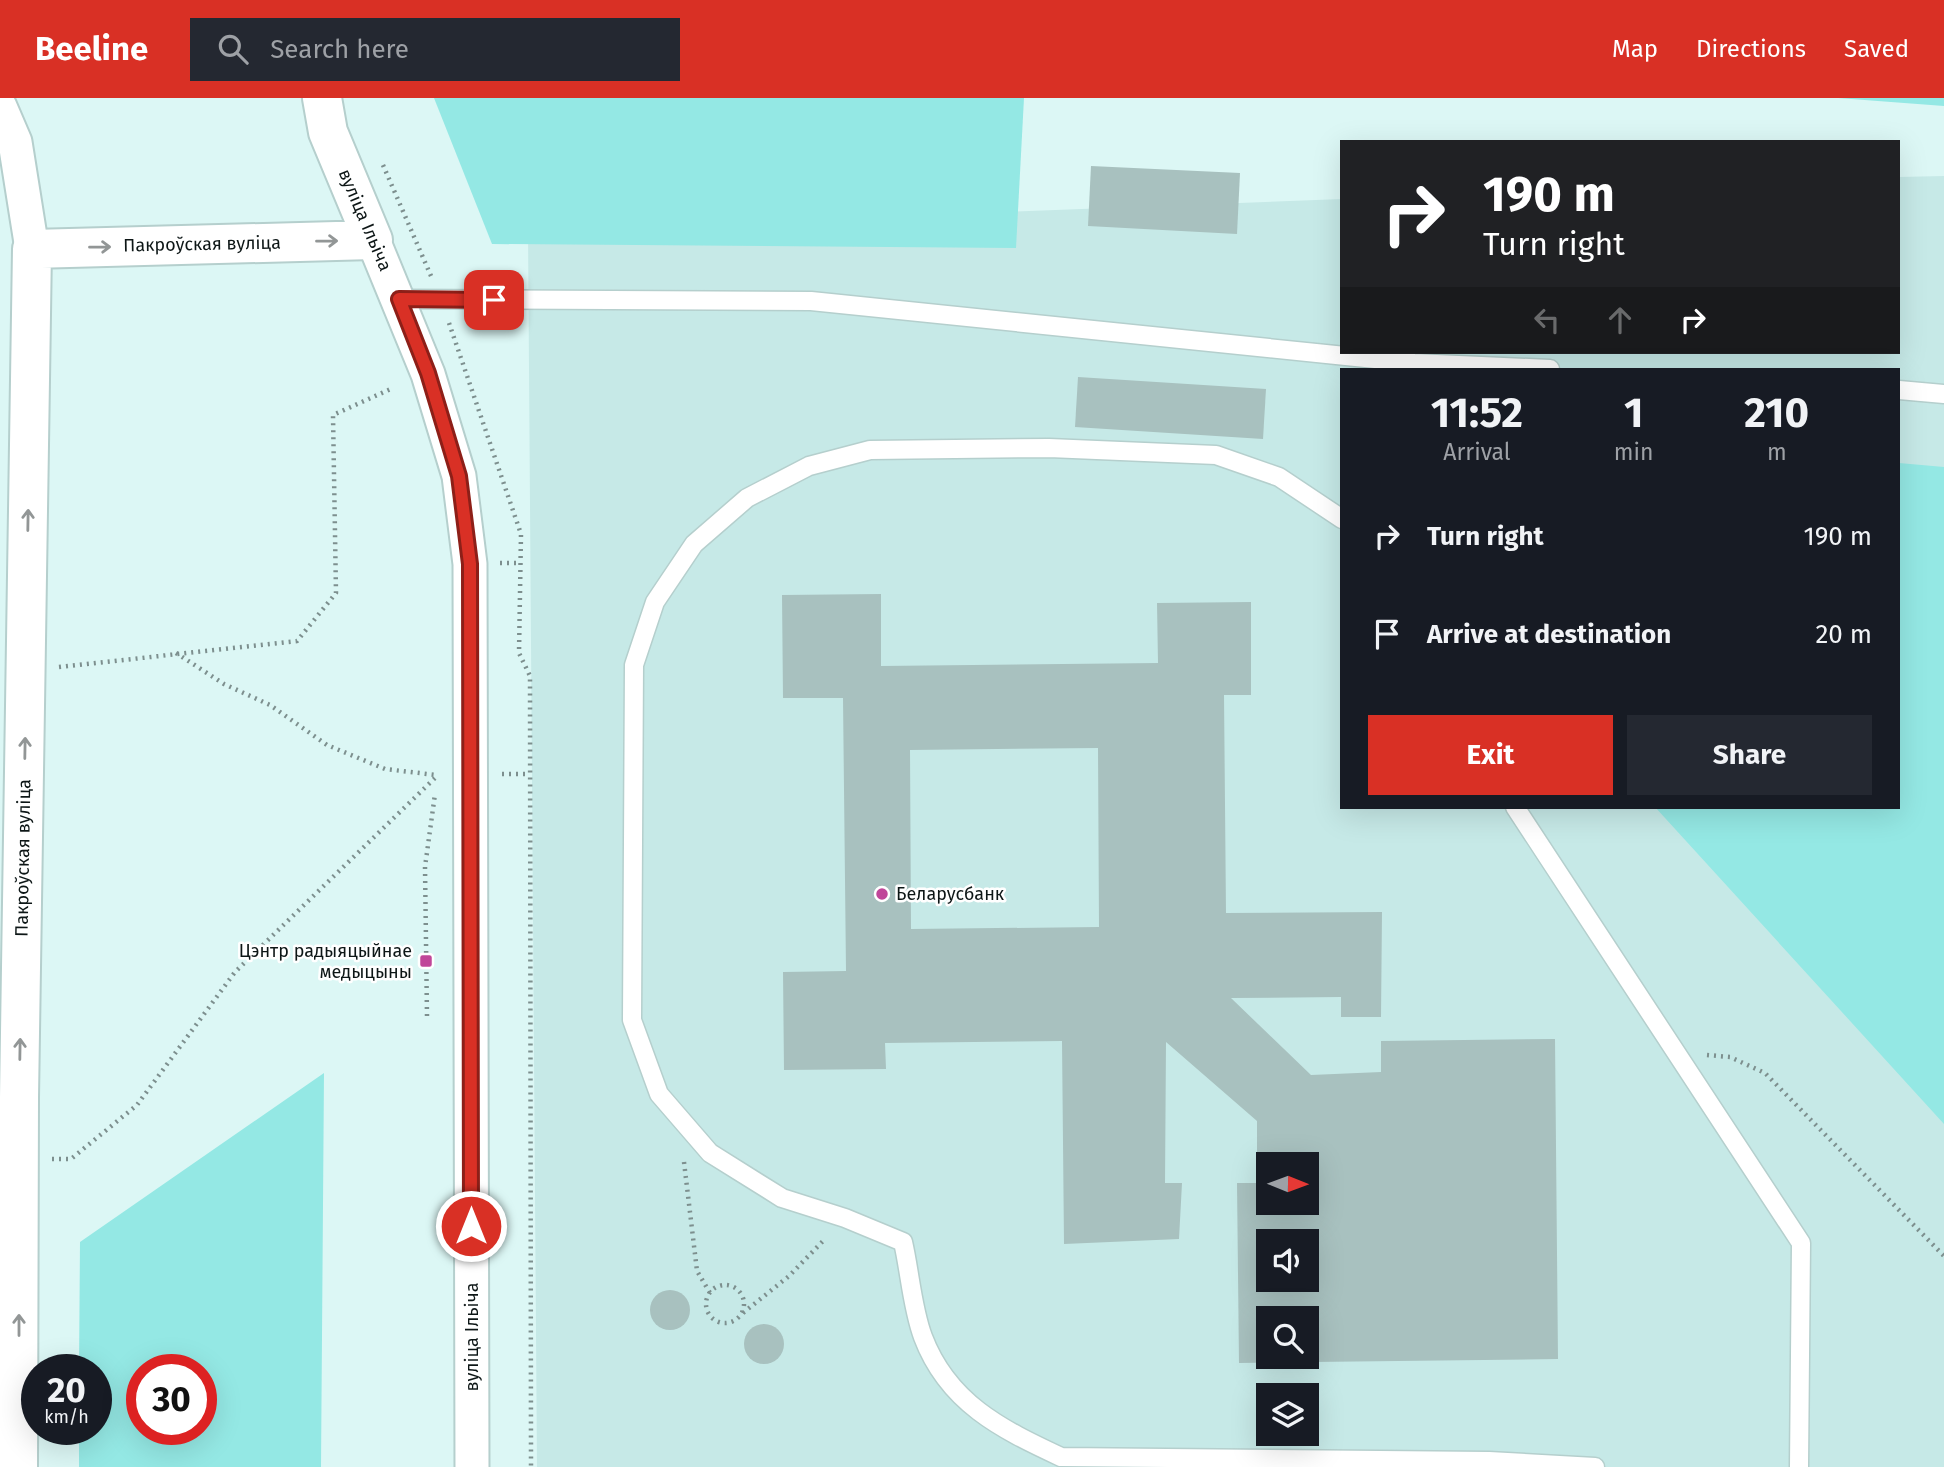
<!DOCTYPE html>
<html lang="en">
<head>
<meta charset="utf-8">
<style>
	body { margin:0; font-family:"Fira Sans",sans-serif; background:#242831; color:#f1f3f6; height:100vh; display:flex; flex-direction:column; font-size:26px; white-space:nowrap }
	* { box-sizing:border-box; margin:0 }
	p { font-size:23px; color:#9ea1a6 }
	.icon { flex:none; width:38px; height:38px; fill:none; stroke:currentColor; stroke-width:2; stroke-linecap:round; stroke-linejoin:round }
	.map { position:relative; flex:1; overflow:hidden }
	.panel { position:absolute; left:1340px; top:270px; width:560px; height:441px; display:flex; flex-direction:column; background:#171b24; border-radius:0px; box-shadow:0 7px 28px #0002 }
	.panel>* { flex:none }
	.top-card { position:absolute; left:1340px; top:42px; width:560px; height:214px; border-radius:0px; box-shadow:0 7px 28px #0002; background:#202124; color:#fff; overflow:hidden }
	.needle { width:46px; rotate:91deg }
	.fabs { position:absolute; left:1256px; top:1054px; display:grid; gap:14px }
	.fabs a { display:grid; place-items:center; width:63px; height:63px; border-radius:0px; background:#171b24; box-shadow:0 7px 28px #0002; font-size:35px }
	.speed { position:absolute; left:21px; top:1256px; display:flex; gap:14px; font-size:35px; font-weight:700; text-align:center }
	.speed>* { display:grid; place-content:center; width:91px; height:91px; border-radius:50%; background:#171b24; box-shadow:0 7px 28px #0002; line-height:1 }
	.speed small { font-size:18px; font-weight:400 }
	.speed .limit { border:10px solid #d22; background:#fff; color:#111 }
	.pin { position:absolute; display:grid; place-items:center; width:60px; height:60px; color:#fff; margin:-30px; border-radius:14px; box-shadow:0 4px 10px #0006 }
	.me { position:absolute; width:77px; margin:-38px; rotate:0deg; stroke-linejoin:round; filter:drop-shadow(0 0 5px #0008) }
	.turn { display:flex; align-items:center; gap:24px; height:147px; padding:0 28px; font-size:32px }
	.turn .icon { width:91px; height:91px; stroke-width:2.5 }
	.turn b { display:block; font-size:49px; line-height:60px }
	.lanes { display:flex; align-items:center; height:66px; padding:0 28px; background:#0003; justify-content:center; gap:35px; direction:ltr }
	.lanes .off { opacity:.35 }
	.eta { display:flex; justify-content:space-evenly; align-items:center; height:119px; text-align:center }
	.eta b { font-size:42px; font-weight:700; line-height:49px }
	.primary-button { display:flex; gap:14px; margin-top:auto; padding:14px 28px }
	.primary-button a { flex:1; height:80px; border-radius:0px; background:#d93025; color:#fff; font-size:28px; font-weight:700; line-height:80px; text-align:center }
	.primary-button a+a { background:#242831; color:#f1f3f6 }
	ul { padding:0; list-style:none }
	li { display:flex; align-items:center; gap:21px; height:98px; padding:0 28px }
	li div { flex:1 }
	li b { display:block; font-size:26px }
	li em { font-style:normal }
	header { display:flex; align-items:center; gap:42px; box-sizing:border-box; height:98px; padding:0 35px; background:#d93025; color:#fff }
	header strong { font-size:33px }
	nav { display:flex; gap:38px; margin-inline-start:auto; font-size:24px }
	.search { width:490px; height:63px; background:#242831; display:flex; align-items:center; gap:18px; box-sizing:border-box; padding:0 24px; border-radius:0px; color:#9ea1a6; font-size:26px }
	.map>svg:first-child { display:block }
	.built { fill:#c6e9e7; fill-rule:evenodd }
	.green { fill:#94e8e4; fill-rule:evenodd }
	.building { fill:#a8c1bf; fill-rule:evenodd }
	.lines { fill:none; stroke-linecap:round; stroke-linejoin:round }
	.service-casing { stroke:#b5cfcd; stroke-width:21 }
	.minor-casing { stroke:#b5cfcd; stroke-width:37 }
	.tertiary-casing { stroke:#b5cfcd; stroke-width:42 }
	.path { stroke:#7d8f8e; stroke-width:4.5; stroke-dasharray:2 5; stroke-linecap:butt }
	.service { stroke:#fff; stroke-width:18 }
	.minor { stroke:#fff; stroke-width:33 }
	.tertiary { stroke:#fff; stroke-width:38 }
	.oneway { stroke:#929696 }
	.route-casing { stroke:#8d1f18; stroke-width:18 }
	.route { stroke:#d93025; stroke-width:12 }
	.poi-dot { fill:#c04699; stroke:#fff; stroke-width:2.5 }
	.labels { text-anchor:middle; stroke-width:5; stroke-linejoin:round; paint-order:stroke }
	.street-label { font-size:18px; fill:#0d1616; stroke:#fff }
	.poi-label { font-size:18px; fill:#0d1616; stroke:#fff; text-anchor:start }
</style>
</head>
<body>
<header>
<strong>Beeline</strong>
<div class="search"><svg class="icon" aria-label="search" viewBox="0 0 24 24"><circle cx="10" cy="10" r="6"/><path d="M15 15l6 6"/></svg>Search here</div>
<nav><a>Map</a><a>Directions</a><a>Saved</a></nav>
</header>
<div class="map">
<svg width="1944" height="1369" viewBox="0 0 1944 1369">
	<rect width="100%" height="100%" fill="#dcf7f5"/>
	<path class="built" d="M1944,78V1369H537L528,132L1342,101V254H1899V79ZM1342,271H1899V709H1342ZM1269,1066H1307V1104H1269ZM1269,1143H1307V1181H1269ZM1269,1220H1307V1258H1269ZM1269,1297H1307V1335H1269Z"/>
	<g class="green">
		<polygon points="434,0 1024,0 1016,150 492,146"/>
		<polygon points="1838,0 1944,0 1944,8"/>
		<polygon points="1899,365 1944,369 1944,1026 1655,709 1899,709"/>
		<path d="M324,975L321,1369H79V1332H96V1272H79L80,1144ZM142,1272H201V1332H142Z"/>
	</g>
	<g class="building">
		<polygon points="1091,68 1240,75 1237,136 1088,128"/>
		<polygon points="1078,279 1266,291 1263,341 1075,329"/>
		<path d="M881,496V568L1158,565L1157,505L1251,504V597H1224L1226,815L1382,814L1381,919H1341V899L1231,900L1311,977L1381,974V943L1555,941L1558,1261L1239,1265L1237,1085H1257V1023L1166,944L1165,1085H1182L1179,1141L1064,1146L1062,943L885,945L886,971L784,972L783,874L846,873L843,600H783L782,497ZM1098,650L1099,829L911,831L910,652ZM1269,1066H1307V1104H1269ZM1269,1143H1307V1181H1269ZM1269,1220H1307V1258H1269Z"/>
		<circle cx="670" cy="1212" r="20"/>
		<circle cx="764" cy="1246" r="20"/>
	</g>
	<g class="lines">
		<defs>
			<g id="service">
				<polyline points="399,201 811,203 1414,265 1550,271"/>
				<polyline points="1899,292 1944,296"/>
				<path d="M1342,421L1279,379L1216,357L1049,350L870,352L809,368L747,400L694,446L655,504L634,567L632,922L659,996L710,1055L782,1100L845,1120L903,1144C910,1174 912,1210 923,1239C948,1305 1001,1331 1061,1359L1489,1363L1595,1369"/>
				<polyline points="1515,709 1801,1145 1799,1369"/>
			</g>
			<g id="minor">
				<polyline points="0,9 15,44 32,151"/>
				<polyline points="373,142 428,276 459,378 470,466 472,1369"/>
			</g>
			<polyline id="tertiary" points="18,1369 19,1000 32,151 373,142 328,34 322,0"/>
		</defs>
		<use href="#service" class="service-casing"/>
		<use href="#minor" class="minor-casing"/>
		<use href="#tertiary" class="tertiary-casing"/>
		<g class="path">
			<polyline points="383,67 431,178"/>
			<polyline points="449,225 521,436 519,555 530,578 531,1369"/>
			<polyline points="500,465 520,465"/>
			<polyline points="176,555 224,586 270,607 327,647 385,671 436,677"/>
			<polyline points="59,569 297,543 336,495 333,317 393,290"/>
			<polyline points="502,676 530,676"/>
			<polyline points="427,918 425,769 435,696"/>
			<polyline points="1707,957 1730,959 1765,975 1944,1158"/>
			<polyline points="52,1061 71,1061 137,1007 235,874 437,678"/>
			<polyline points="684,1064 697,1173 710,1195"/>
			<circle cx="725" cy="1206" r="19"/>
			<polyline points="743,1215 789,1178 825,1141"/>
		</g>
		<use href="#service" class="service"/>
		<use href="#minor" class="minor"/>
		<use href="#tertiary" class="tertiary"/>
	</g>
	<defs><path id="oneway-shaft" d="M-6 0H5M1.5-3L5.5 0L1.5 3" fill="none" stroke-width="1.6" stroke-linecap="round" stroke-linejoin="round" transform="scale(1.75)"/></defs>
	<g class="oneway">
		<use href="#oneway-shaft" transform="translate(327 143) rotate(-1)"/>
		<use href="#oneway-shaft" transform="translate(100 149) rotate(-1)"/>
		<use href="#oneway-shaft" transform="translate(28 422) rotate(-89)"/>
		<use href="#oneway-shaft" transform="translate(25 650) rotate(-89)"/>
		<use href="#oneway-shaft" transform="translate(20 951) rotate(-89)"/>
		<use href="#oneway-shaft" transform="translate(19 1227) rotate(-90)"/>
	</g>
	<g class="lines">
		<defs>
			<polyline id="route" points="471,1128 470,466 459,378 428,275 399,201 494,202"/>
		</defs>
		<use href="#route" class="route-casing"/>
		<use href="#route" class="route"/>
	</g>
	<g class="poi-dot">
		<circle cx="882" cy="796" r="7"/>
		<rect x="419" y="856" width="14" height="14" rx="3.5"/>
	</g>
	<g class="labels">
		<g class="street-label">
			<text transform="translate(365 122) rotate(67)" y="6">вуліца Ільіча</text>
			<text transform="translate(202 146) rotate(-1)" y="6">Пакроўская вуліца</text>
			<text transform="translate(23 760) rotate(-89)" y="6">Пакроўская вуліца</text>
			<text transform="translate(472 1239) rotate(-90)" y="6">вуліца Ільіча</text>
		</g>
		<g class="poi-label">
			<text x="896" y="802">Беларусбанк</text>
			<text x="412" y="859" text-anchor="end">Цэнтр радыяцыйнае<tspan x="412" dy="21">медыцыны</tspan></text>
		</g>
	</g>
</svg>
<div class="fabs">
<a><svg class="needle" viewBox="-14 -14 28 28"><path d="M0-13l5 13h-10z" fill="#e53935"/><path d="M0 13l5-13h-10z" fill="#9ea1a6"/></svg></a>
<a><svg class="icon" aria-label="sound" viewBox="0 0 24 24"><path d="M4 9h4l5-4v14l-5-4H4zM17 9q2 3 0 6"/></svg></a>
<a><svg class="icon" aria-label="search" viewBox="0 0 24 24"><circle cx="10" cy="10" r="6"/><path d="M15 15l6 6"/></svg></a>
<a><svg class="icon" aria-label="layers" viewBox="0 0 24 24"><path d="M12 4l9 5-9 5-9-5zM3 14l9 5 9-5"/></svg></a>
</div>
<div class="speed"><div>20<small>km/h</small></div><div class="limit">30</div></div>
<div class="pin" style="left:494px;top:202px;background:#d93025"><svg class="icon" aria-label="arrive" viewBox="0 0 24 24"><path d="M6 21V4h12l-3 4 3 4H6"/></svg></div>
<svg class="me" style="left:471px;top:1128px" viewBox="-20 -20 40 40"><circle r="17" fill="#d93025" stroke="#fff" stroke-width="3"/><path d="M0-11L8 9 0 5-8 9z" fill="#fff"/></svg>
<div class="top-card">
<div class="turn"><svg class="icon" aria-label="right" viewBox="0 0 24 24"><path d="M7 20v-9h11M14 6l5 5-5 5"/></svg><div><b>190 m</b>Turn right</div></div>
<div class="lanes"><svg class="icon off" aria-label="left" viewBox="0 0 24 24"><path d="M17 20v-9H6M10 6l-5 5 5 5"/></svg><svg class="icon off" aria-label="ahead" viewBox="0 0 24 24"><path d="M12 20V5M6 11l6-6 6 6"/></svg><svg class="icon" aria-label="right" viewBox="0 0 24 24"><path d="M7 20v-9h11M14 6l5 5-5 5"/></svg></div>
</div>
<section class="panel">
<div class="eta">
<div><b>11:52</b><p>Arrival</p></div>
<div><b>1</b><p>min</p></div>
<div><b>210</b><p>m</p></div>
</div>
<ul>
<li><svg class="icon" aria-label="right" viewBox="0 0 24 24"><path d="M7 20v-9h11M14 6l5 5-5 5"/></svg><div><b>Turn right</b></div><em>190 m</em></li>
<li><svg class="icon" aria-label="arrive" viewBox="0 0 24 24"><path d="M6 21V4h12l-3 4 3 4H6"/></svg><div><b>Arrive at destination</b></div><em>20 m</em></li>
</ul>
<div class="primary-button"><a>Exit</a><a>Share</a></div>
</section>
</div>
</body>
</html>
